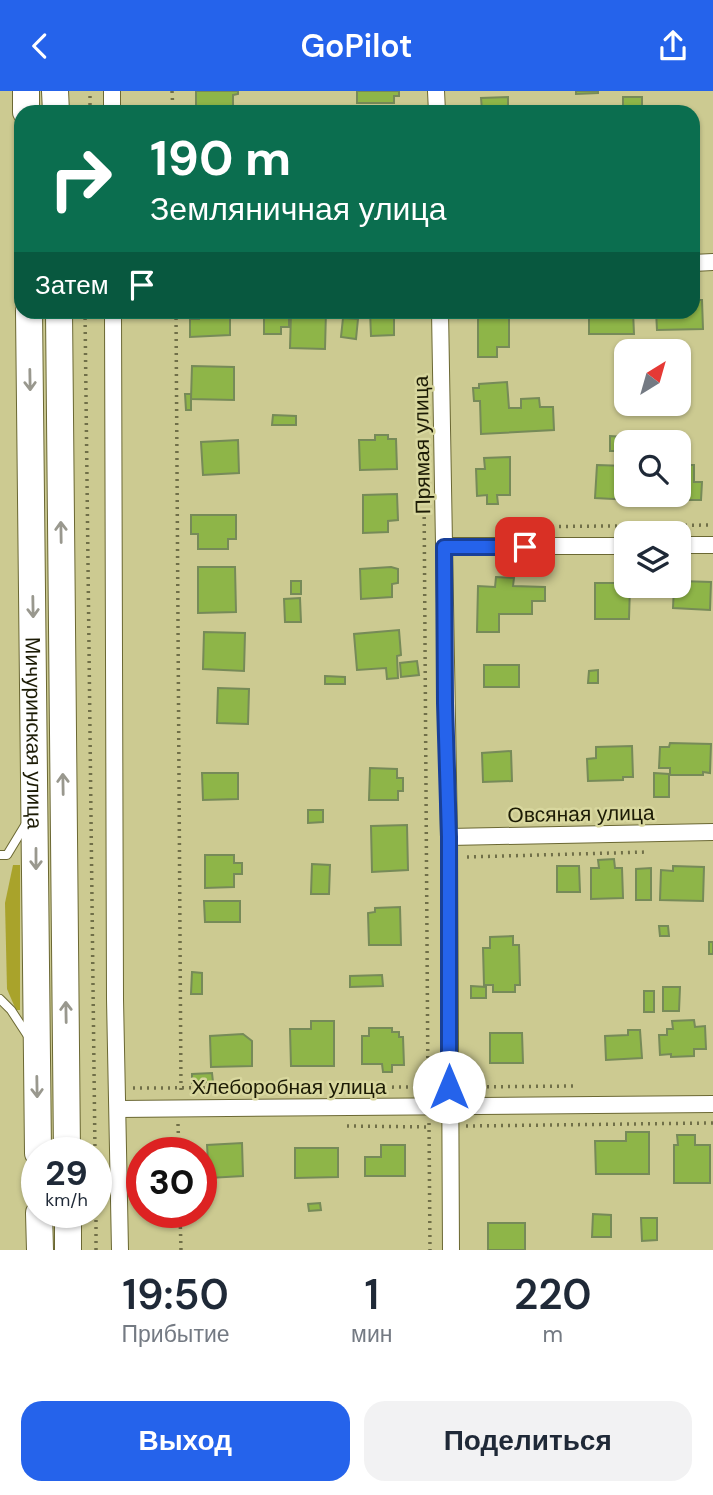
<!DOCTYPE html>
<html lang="ru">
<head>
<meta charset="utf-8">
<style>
	body { margin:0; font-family:"DM Sans",sans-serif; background:#f2f2f3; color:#1f2937; height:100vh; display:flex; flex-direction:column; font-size:26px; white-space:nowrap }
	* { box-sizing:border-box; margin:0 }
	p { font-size:23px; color:#747a83 }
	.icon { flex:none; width:38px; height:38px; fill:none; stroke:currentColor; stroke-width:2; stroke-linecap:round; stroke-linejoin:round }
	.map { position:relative; height:1159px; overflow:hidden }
	.side { display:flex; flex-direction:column; background:#fff; flex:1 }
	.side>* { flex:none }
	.top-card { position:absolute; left:14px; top:14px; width:686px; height:214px; border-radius:21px; box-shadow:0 2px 5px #0004; background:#0b6e4f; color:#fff; overflow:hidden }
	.needle { width:46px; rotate:37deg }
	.fabs { position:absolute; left:614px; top:248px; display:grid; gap:14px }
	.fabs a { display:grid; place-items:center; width:77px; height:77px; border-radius:14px; background:#fff; box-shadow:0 2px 5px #0004; font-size:35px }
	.speed { position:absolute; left:21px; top:1046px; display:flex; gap:14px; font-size:35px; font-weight:700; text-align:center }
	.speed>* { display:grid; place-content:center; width:91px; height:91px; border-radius:50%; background:#fff; box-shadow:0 2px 5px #0004; line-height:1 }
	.speed small { font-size:18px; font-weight:400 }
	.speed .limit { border:10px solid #d22; background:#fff; color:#111 }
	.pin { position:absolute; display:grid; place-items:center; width:60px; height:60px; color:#fff; margin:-30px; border-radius:14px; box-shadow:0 4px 10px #0006 }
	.me { position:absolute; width:77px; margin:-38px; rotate:0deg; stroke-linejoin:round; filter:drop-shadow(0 0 5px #0008) }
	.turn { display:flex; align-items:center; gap:24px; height:147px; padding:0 21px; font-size:32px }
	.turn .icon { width:91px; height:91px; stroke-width:2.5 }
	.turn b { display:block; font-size:49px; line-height:60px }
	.then { display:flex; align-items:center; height:66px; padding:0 21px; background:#0003; gap:14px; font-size:26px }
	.eta { display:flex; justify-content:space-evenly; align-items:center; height:119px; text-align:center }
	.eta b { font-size:42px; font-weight:600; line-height:49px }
	.button { display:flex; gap:14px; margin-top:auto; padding:14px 21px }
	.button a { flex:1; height:80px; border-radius:21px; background:#2563eb; color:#fff; font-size:28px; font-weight:600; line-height:80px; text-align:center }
	.button a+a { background:#f2f2f3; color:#1f2937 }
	header { display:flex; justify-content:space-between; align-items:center; height:91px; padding:0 21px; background:#2563eb; color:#fff; font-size:32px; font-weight:600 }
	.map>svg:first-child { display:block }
	.green { fill:#a9a32b }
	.building { fill:#8eb548; stroke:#768a58; stroke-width:2 }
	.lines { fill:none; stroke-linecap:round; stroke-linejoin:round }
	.service-casing { stroke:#6b6833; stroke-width:10 }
	.minor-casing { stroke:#6b6833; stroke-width:18 }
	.primary-casing { stroke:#6b6833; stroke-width:28 }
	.path { stroke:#706f48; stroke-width:3.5; stroke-dasharray:2 5; stroke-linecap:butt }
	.service { stroke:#fff; stroke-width:8 }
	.minor { stroke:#fff; stroke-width:16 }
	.primary { stroke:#fff; stroke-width:26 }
	.oneway { stroke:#99988e }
	.route-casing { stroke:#184099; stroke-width:18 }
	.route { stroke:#2563eb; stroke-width:12 }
	.labels { text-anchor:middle; stroke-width:5; stroke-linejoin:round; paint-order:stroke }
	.street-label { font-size:21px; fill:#1c1b05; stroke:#d8d79e }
</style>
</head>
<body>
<header><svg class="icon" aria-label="back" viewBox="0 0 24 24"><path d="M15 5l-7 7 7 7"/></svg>GoPilot<svg class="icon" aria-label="share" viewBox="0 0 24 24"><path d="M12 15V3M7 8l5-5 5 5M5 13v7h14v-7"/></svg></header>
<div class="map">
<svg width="713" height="1159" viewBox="0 0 713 1159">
	<rect width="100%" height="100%" fill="#ccca91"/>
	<polygon class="green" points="13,774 20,774 20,919 16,919 7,898 5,812"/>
	<g class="building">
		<polygon points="196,0 238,0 238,3 233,4 233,15 256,15 256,21 196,21"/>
		<polygon points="357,0 399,0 399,5 394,5 394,12 357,12"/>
		<polygon points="576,0 598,0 598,2 576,3"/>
		<polygon points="508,6 508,19 482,19 481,7"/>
		<rect x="623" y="6" width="19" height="15"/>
		<polygon points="699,100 699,131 693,131 693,101"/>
		<polygon points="693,209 702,209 703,238 657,239 656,220 693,220"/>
		<polygon points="199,220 230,220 230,244 190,246 190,228 199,228"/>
		<polygon points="264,220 289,220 289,236 281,236 281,243 264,243"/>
		<polygon points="305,220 326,220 325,258 290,257 291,222"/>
		<polygon points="370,220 394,220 394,244 371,245"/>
		<polygon points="589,220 633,220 634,243 589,243"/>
		<polygon points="478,222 509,223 509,256 497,256 497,266 478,266"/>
		<polygon points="343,227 358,228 356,248 341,246"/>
		<polygon points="192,275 234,276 234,309 191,308"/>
		<polygon points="507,291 509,317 521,317 521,308 539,307 540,316 553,316 554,339 481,343 480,310 474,310 473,297 479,297 479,293"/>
		<polygon points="185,303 191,303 191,319 186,319"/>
		<polygon points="273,324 296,325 296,334 272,334"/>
		<polygon points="375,344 388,344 388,348 396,348 397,378 360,379 359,349 375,349"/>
		<polygon points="610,345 624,346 624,360 610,360"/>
		<polygon points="238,349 239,382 203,384 201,351"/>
		<polygon points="510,366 510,404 497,404 498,413 487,413 487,404 477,405 476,378 485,378 484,367"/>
		<polygon points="597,374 626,375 626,404 632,404 632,409 595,407"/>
		<polygon points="679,374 694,374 694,391 702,391 701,409 656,409 656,404 679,404"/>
		<polygon points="397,403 398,429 388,430 388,441 363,442 363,404"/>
		<polygon points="191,424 236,424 236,448 228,448 228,458 198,458 198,443 191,443"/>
		<polygon points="198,476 235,476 236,521 198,522"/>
		<polygon points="391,476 398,478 398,492 392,493 392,506 361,508 360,478"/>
		<polygon points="496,486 514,487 513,495 545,496 545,510 532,510 532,523 499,523 499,541 477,541 478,495 495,496"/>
		<rect x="291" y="490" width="10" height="13"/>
		<polygon points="679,490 711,491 710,519 673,517 674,495 679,495"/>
		<polygon points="595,492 626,492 626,495 630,495 629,528 595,528"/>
		<polygon points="300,507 301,531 285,531 284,508"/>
		<polygon points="399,539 401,564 397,565 398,587 387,588 386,577 357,579 354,543"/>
		<polygon points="204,541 245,542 244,580 203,578"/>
		<polygon points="417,570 419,584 401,586 400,572"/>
		<rect x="484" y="574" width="35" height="22"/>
		<polygon points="598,579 598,592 588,592 589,580"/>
		<polygon points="325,585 345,586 345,593 325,593"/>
		<polygon points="218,597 249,598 248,633 217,632"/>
		<polygon points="670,652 711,653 710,682 703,681 703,684 670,684 670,677 659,677 660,656 669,656"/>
		<polygon points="632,655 633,686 623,686 623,689 588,690 587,668 596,667 596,656"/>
		<polygon points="511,660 512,690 483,691 482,662"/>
		<polygon points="370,677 397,678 397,687 403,687 403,700 398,700 398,709 369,709"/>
		<polygon points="202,682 238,682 238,708 203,709"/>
		<polygon points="654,682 669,683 669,706 654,706"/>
		<polygon points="308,719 323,719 323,731 308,732"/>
		<polygon points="407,734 408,779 372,781 371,735"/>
		<polygon points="205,764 234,764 234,772 242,772 242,783 234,783 234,796 205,797"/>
		<polygon points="614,768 615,777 622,777 623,807 591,808 591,777 599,777 598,769"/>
		<polygon points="312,773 330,774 329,803 311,803"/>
		<polygon points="557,775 579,775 580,801 557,801"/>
		<polygon points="673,775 704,776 703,810 660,809 661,779 673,780"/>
		<polygon points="651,777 651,809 636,809 636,778"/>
		<polygon points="204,810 240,810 240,831 205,831"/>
		<polygon points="400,816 401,854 369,854 368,822 375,821 375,817"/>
		<polygon points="659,835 668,835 669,845 660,845"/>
		<polygon points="513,845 513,854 519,854 520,894 515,894 515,901 493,901 493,894 484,894 483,857 490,857 490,846"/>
		<rect x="709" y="851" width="4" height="12"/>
		<polygon points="192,881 202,882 202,903 191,903"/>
		<polygon points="382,884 383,895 350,896 350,885"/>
		<polygon points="471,895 486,896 486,907 471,907"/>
		<polygon points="663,896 680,896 679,920 663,920"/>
		<rect x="644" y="900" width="10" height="21"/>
		<polygon points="694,929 695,936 705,935 706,958 694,958 694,965 671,966 671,963 660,964 659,944 667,944 667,938 673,938 672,930"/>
		<polygon points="311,930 334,930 334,975 291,975 290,938 311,938"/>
		<polygon points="369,937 392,937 392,941 399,941 399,946 403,946 404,974 392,974 392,981 383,981 382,973 362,973 362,945 369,945"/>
		<polygon points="628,939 640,939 642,967 606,969 605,945 628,944"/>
		<polygon points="490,942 522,942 523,972 490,972"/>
		<polygon points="243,943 252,950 252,975 211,976 210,945"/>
		<polygon points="212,982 213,991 192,992 192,983"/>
		<polygon points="626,1041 649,1041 649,1083 596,1083 595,1050 626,1050"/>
		<polygon points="677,1044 695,1044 695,1054 710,1054 710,1092 674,1092 674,1054 678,1054"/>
		<polygon points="242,1052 243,1085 209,1087 207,1054"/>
		<polygon points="381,1054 405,1054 405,1085 365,1085 365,1066 381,1066"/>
		<polygon points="295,1057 338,1057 338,1086 295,1087"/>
		<polygon points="201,1092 208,1092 209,1101 201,1101"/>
		<polygon points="320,1112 321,1119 309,1120 308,1113"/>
		<polygon points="593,1123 611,1124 611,1146 592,1146"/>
		<polygon points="641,1127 657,1127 657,1149 642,1150"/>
		<rect x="488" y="1132" width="37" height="27"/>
	</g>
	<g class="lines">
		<defs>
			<g id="service">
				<polyline points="0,764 7,764 27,731"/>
				<polyline points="0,908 11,919 28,945"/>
			</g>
			<g id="minor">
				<polyline points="436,0 437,21"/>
				<polyline points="112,21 112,0"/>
				<polyline points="693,172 713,171"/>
				<polyline points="113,220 115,908 120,1159"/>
				<polyline points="440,220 449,746 451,1159"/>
				<polyline points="679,454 713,454"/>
				<polyline points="444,455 626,455"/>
				<polyline points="449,746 713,741"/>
				<polyline points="118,1018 713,1013"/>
			</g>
			<g id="primary">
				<polyline points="26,0 26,21"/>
				<polyline points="55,0 56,21"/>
				<path id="s1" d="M29,220L38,1062"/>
				<polyline points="59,220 67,1062"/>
				<polyline points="39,1122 40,1159"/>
				<polyline points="68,1122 68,1159"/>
			</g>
		</defs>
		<use href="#service" class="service-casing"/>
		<use href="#minor" class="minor-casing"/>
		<use href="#primary" class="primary-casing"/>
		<g class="path">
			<polyline points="172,0 173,21"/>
			<polyline points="90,21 90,0"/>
			<polyline points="85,220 95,1062"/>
			<polyline points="176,220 181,1001"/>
			<polyline points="424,398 428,999"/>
			<polyline points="503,436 713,434"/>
			<polyline points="467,766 648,761"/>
			<polyline points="466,996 573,995"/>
			<polyline points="133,997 430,996"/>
			<polyline points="429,1032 430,1159"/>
			<polyline points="178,1033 179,1062"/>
			<polyline points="347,1035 431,1036"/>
			<polyline points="466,1035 713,1032"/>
			<polyline points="96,1122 96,1159"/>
			<polyline points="180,1122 181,1159"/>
		</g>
		<use href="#service" class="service"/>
		<use href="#minor" class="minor"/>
		<use href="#primary" class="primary"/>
	</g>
	<defs><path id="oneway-shaft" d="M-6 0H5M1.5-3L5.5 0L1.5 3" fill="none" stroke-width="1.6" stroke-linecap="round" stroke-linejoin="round" transform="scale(1.75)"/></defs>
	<g class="oneway">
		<use href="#oneway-shaft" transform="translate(30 289) rotate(89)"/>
		<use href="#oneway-shaft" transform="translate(61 441) rotate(-91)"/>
		<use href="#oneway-shaft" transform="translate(33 516) rotate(89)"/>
		<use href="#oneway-shaft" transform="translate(63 693) rotate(-91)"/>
		<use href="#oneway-shaft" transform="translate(36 768) rotate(90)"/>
		<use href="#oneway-shaft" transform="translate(66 921) rotate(-91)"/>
		<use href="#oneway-shaft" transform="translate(37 996) rotate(89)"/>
	</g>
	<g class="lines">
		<defs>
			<polyline id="route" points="449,996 449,746 445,612 444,456 525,456"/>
		</defs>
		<use href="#route" class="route-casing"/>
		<use href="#route" class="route"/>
	</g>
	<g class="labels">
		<g class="street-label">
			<text transform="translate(422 354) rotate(-91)" y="7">Прямая улица</text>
			<text dy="7" stroke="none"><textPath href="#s1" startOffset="422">Мичуринская улица</textPath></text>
			<text transform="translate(581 723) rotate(-1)" y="7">Овсяная улица</text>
			<text x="289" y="1003">Хлеборобная улица</text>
		</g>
	</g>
</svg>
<div class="fabs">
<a><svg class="needle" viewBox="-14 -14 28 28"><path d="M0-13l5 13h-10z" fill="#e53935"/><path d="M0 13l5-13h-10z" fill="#747a83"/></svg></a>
<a><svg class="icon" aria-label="search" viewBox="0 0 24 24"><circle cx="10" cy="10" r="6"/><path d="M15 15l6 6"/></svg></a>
<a><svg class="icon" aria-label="layers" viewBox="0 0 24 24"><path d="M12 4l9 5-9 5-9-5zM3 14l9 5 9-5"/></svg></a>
</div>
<div class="speed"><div>29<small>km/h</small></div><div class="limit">30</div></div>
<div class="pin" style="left:525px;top:456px;background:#d93025"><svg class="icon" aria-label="arrive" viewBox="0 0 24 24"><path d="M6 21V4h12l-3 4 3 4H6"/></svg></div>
<svg class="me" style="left:449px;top:996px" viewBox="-20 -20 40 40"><circle r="19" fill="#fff"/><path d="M0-13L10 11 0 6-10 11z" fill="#2563eb"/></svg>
<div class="top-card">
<div class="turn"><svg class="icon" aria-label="right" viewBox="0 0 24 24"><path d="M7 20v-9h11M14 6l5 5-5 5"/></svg><div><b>190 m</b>Земляничная улица</div></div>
<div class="then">Затем<svg class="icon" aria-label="arrive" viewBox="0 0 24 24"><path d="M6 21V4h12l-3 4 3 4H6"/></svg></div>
</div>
</div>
<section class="side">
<div class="eta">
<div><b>19:50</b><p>Прибытие</p></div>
<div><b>1</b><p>мин</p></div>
<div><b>220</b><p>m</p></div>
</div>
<div class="button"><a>Выход</a><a>Поделиться</a></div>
</section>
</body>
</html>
